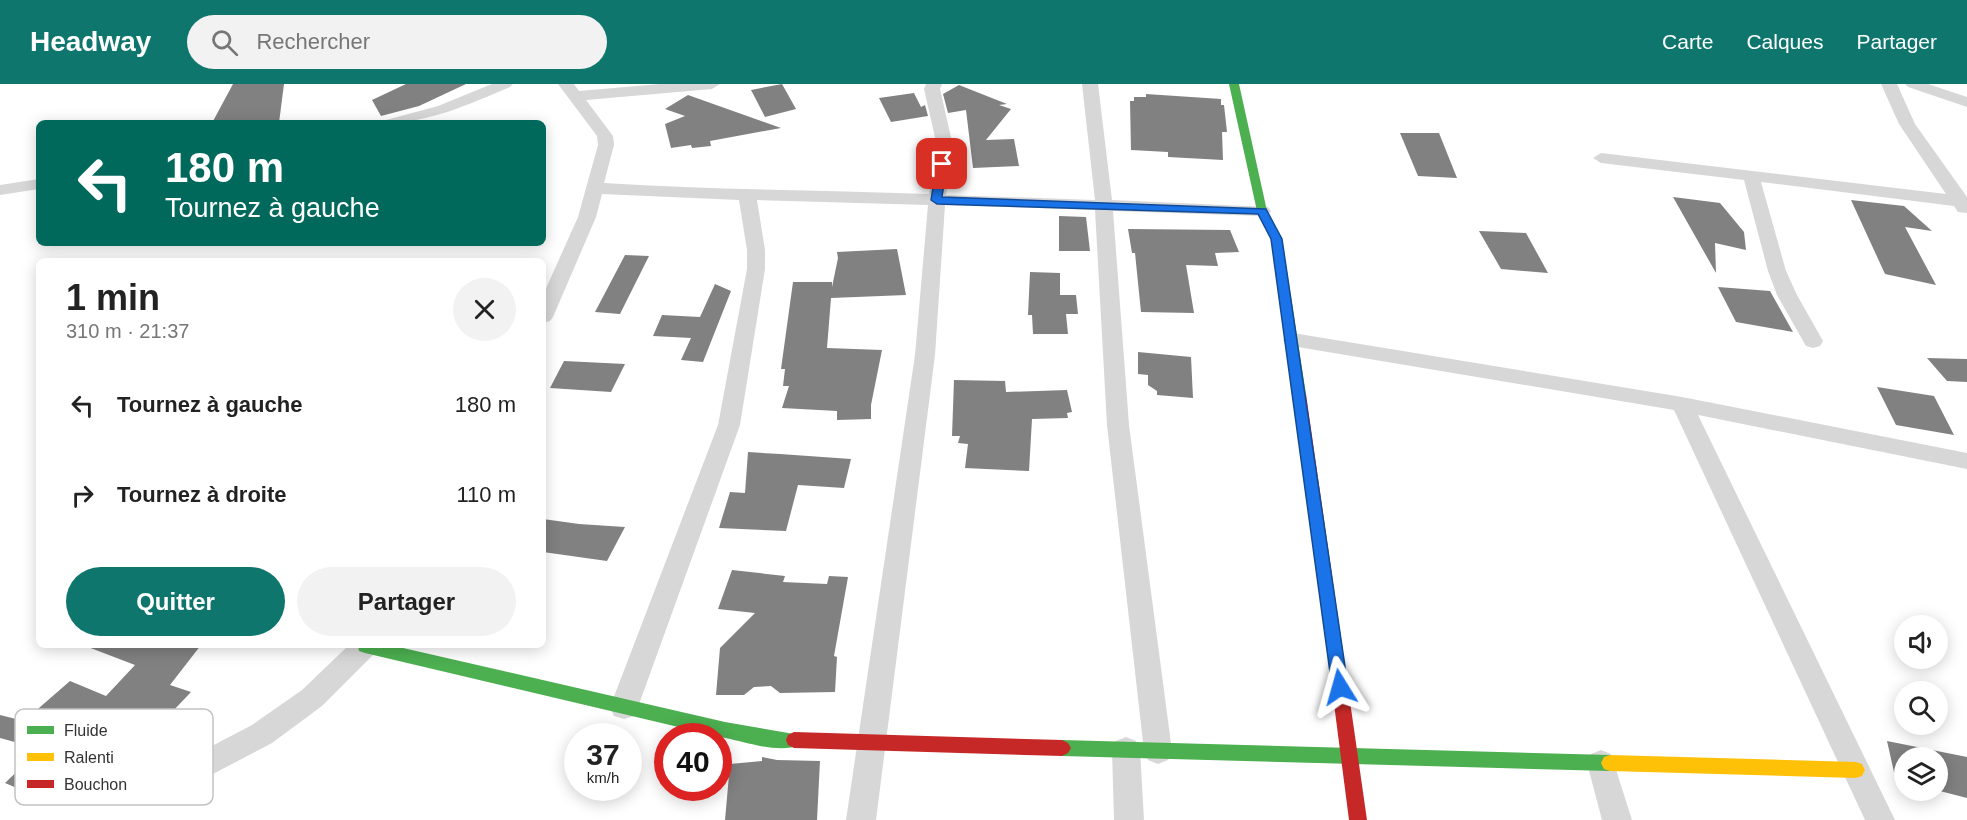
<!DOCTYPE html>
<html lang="fr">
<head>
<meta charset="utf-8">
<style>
	body { margin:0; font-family:Helvetica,sans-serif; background:#f2f2f2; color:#222; height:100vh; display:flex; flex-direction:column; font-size:22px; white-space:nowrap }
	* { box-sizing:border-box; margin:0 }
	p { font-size:20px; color:#767676 }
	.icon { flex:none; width:33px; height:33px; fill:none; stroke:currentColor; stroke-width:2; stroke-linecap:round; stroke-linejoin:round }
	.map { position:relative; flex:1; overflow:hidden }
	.sheet { position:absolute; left:36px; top:174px; width:510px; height:390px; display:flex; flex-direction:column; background:#fff; border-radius:9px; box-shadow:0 3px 15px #0003 }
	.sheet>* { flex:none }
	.top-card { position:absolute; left:36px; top:36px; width:510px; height:126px; border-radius:9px; box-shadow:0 3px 15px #0003; background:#00695c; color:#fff; overflow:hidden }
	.fabs { position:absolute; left:1894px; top:531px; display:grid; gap:12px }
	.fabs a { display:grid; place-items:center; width:54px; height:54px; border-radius:50%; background:#fff; box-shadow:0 3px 15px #0003; font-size:30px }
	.speed { position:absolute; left:564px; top:639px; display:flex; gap:12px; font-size:30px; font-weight:700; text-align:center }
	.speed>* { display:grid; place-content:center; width:78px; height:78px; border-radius:50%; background:#fff; box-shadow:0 3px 15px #0003; line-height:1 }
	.speed small { font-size:15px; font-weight:400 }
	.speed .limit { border:9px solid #d22; background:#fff; color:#111 }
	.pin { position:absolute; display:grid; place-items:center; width:51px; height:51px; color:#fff; margin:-26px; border-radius:12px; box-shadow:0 3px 9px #0006 }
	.me { position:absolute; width:66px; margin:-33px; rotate:352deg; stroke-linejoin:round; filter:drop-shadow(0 0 4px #0008) }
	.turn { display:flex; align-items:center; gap:21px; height:126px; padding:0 30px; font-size:27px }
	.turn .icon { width:78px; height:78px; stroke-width:2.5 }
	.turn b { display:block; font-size:42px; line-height:51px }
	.round { display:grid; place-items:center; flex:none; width:63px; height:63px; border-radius:32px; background:#f2f2f2 }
	.head { display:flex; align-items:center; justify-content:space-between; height:102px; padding:0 30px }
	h1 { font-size:36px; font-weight:600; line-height:45px }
	.cta { display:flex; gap:12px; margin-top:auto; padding:12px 30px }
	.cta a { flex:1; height:69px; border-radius:36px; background:#0f766e; color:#fff; font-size:24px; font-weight:600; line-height:69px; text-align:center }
	.cta a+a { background:#f2f2f2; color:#222 }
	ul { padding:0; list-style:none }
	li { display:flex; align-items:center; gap:18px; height:90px; padding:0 30px }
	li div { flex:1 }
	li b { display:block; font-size:22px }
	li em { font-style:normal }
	header { display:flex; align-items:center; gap:36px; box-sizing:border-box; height:84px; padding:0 30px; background:#0f766e; color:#fff }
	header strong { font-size:28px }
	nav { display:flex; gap:33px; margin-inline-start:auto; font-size:21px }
	.search { width:420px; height:54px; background:#f2f2f2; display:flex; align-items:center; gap:15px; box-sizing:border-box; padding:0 21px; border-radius:33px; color:#767676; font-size:22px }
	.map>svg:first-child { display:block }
	.building { fill:#818181 }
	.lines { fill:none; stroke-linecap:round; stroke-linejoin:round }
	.street { fill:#d7d7d7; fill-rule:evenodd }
	.fast { fill:#4caf50; fill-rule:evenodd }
	.slow { fill:#ffc107; fill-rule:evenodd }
	.jam { fill:#c62828; fill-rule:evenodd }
	.route { fill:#1a73e8; stroke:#114b97; stroke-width:1.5 }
	.key { fill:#fff; stroke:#c2c2c2; stroke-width:1.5 }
	.key-label { font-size:16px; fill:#333 }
</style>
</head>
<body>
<header>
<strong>Headway</strong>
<div class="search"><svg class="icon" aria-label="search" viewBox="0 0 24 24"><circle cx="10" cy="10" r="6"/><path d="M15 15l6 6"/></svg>Rechercher</div>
<nav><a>Carte</a><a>Calques</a><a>Partager</a></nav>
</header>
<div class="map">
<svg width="1967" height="736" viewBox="0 0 1967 736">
	<rect width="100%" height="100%" fill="#fff"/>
	<g class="building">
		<polygon points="233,0 284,0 279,39 212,39"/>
		<polygon points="406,0 466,0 419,22 381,32 372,16"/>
		<polygon points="782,0 796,25 765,33 751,6"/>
		<polygon points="959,1 1007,20 999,21 1011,25 986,56 1014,55 1019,82 973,84 966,26 948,29 943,10"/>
		<polygon points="914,9 921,23 925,21 928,32 891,38 879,14"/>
		<polygon points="1146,10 1221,15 1221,21 1224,21 1227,48 1222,48 1223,76 1168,73 1168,68 1131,66 1130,17 1134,17 1134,13 1146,13"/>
		<polygon points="688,11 781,44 710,57 711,62 692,64 691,61 671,64 665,40 685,32 665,25"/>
		<polygon points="1400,49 1439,49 1457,94 1418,92"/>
		<polygon points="1673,113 1720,119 1744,148 1746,166 1715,159 1716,189"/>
		<polygon points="1851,116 1904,122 1932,147 1905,143 1936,201 1885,190"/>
		<polygon points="1059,132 1086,133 1090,167 1059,167"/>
		<polygon points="1128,145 1230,146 1239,168 1215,169 1218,182 1186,181 1194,229 1141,228 1135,169 1132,169"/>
		<polygon points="1479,147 1526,149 1548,189 1501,185"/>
		<polygon points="897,165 906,211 831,214 827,264 882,266 871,321 871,335 837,336 837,327 782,324 789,302 783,302 785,285 781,285 793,198 832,198 832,203 838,174 837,168"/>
		<polygon points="625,171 649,172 620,230 595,228"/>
		<polygon points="1030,188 1060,189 1060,211 1076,211 1078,230 1066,230 1068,250 1033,250 1032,231 1028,231"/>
		<polygon points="715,200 731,207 703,278 681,276 691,254 653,252 662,231 700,233"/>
		<polygon points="1718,203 1770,207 1793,248 1736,238"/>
		<polygon points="1138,268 1191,273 1193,314 1157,311 1157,307 1148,301 1148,291 1138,290"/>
		<polygon points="1927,274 1967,275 1967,298 1947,297"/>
		<polygon points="564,277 625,280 611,308 550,304"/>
		<polygon points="954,296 1005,297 1006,308 1067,306 1072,328 1067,329 1068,334 1032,335 1029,387 965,384 968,360 958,359 960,352 952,352"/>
		<polygon points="1877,303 1934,312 1954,351 1896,341"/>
		<polygon points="748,368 780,370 851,375 844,404 798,401 786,447 719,444 730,408 745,409"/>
		<polygon points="543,435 579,440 625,443 607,477 543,468"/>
		<polygon points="732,486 785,492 783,498 827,500 829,492 848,493 834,572 837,573 835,608 780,609 771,602 754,603 744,611 716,611 720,564 755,529 718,525"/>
		<polygon points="89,561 201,561 170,601 191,608 153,648 96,628 55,669 0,654 0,631 24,637 70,597 106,612 135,581 88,563"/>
		<polygon points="1887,657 1967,673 1967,714 1936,706 1938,706 1938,674 1905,674 1905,699 1896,697"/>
		<polygon points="33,672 59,682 31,710 5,699"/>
		<polygon points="762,673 777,676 820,677 817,736 725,736 730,680 762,677"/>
	</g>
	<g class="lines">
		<g class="street">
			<path d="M492,0H513L510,3C469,20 430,39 384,39L386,36L438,22Z"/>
			<path d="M558,0H574L579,7L660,0H720L712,5L586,16L613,52L614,61L604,99C713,106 821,106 929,110L937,62L924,5L926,0H942L940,5L953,62L946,111L1095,116L1082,0H1098L1112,116L1268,123L1271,127L1268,131L1262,132L1113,127L1129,341L1172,667L1168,676L1158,680L1148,676L1144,667L1107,341L1095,126L945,121L935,271L876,736H846L915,271L928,121L757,116L765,166V185L740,341L638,623L634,632L624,635L614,632L610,623L718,341L747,185V166L739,116L602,110L596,133L553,233L550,237L543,239V211L578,133L598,61L597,52Z"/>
			<polygon points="1881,0 1897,0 1915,40 1967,113 1967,129 1958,128 1954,122 1761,98 1786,187 1797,211 1823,257 1820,262 1813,264 1806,262 1777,211 1768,187 1744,96 1601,79 1593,74 1601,69 1946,110 1899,40"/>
			<polygon points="1905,0 1928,0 1967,13 1967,23 1908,3"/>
			<polygon points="39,95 39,105 0,111 0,101"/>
			<polygon points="1293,249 1682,313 1967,369 1967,385 1698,331 1895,736 1865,736 1674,326 1286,261 1283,256 1286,251"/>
			<polygon points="349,561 379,561 375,569 322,622 272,659 190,702 180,706 170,702 166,693 170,684 252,641 302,606"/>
			<polygon points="1126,653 1136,657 1140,666 1144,736 1114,736 1112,666 1116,657"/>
			<polygon points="1601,666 1611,670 1632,736 1602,736 1587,679 1591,670"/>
		</g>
		<g class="fast">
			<polygon points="1229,0 1239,0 1267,127 1282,155 1306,310 1300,314 1294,310 1272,155 1257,127"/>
			<path d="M358,561H390L725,638L800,651L802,656L800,661C778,670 747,658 725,654L365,569L359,567Z"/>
			<polygon points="1062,656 1610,671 1616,673 1619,679 1616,685 1610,687 1062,672 1056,669 1053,664 1056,659"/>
		</g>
		<polygon class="slow" points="1610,671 1856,678 1862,680 1865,686 1862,692 1856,694 1610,687 1604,685 1601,679 1604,673"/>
		<g class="jam">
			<polygon points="1300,306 1306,310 1367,736 1349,736 1294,310"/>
			<polygon points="794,648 1062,656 1068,659 1071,664 1068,669 1062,672 794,664 788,661 786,656 788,651"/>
		</g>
	</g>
	<polygon class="route" points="942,77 947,80 942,113 1266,125 1282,155 1348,603 1346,608 1340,610 1334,608 1332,603 1271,155 1258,130 937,120 931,116 937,80"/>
	<rect x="15" y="625" width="198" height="96" rx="9" class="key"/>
	<rect x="27" y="642" width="27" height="8" fill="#4caf50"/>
	<rect x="27" y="669" width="27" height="8" fill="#ffc107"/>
	<rect x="27" y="696" width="27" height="8" fill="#c62828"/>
	<g class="key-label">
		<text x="64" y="652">Fluide</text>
		<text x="64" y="679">Ralenti</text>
		<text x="64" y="706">Bouchon</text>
	</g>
</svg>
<div class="fabs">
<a><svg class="icon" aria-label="sound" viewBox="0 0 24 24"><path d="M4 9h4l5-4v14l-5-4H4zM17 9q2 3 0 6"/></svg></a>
<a><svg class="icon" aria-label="search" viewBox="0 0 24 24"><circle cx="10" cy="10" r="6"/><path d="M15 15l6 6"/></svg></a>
<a><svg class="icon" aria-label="layers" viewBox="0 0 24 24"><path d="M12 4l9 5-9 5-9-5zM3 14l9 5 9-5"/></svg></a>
</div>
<div class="speed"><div>37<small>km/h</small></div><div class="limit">40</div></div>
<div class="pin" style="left:942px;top:80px;background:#d93025"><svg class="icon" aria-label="arrive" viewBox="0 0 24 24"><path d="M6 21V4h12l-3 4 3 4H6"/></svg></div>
<svg class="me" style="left:1340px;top:603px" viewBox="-20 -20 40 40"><path d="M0-17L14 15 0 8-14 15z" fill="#1a73e8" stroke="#fff" stroke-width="4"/></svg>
<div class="top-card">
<div class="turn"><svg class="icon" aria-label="left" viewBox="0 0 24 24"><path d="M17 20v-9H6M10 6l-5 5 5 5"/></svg><div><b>180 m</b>Tournez à gauche</div></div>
</div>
<section class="sheet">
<div class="head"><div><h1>1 min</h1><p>310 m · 21:37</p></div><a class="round"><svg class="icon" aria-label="close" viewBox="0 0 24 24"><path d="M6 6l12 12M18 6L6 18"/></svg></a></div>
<ul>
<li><svg class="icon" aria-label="left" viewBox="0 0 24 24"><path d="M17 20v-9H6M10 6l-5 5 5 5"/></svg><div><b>Tournez à gauche</b></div><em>180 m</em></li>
<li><svg class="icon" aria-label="right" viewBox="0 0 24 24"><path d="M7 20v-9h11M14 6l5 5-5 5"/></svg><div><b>Tournez à droite</b></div><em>110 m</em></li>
</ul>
<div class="cta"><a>Quitter</a><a>Partager</a></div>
</section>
</div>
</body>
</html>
